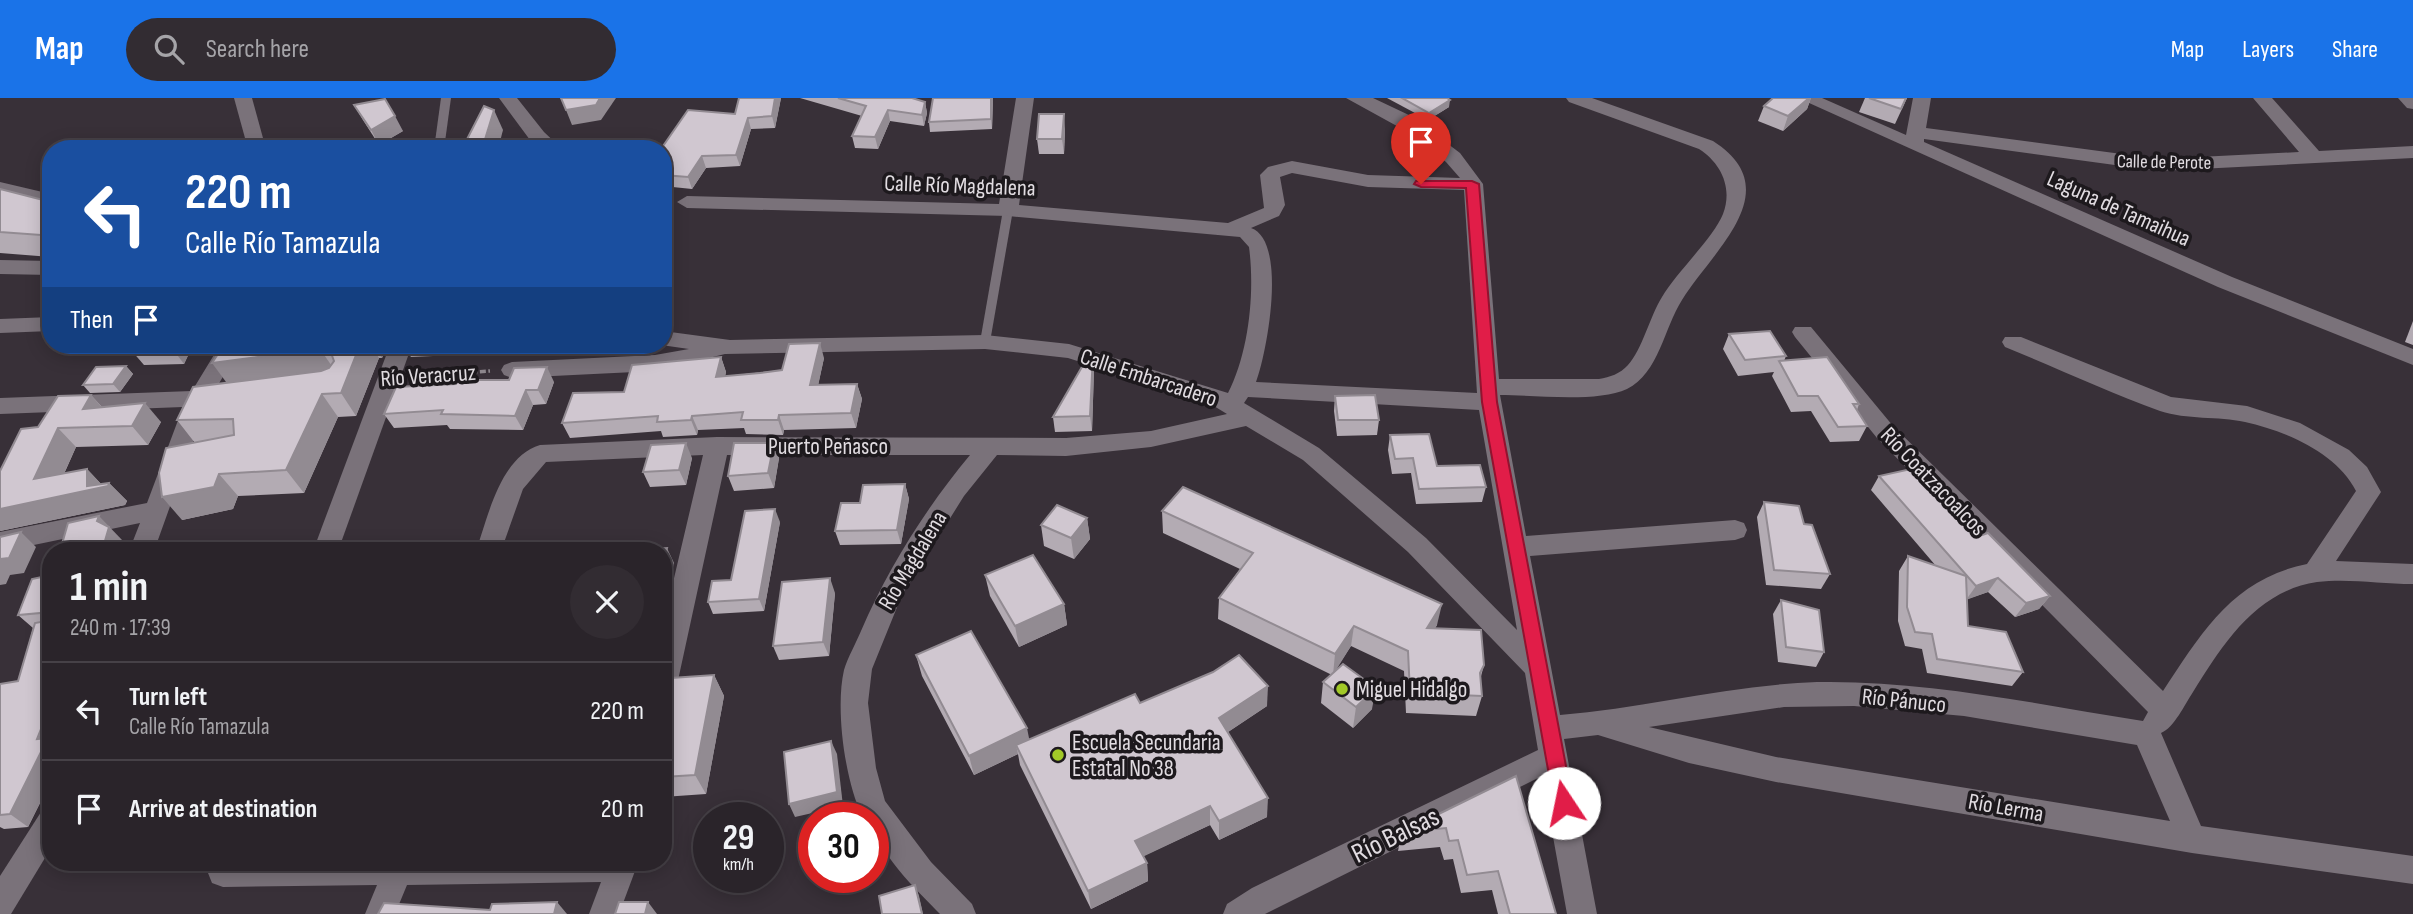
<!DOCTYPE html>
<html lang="en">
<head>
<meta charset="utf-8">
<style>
	body { margin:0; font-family:"Sofia Sans Condensed",sans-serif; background:#322c32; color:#f1f3f6; height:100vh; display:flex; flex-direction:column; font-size:26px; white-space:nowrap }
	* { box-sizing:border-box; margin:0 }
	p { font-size:23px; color:#a5a4a8 }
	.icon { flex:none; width:38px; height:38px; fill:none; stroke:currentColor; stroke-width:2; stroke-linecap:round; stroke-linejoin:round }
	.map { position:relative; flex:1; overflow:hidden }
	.sheet { position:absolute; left:42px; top:444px; width:630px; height:329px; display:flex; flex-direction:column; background:#2a242a; border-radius:28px; box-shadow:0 4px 18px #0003,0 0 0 2px #464147 }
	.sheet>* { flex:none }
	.banner { position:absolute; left:42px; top:42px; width:630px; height:214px; border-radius:28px; box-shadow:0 4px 18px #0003,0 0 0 2px #464147; background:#1a4fa0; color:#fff; overflow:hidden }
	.speed { position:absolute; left:693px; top:704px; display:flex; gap:14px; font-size:35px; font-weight:700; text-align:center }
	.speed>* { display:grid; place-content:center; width:91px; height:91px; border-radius:50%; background:#2a242a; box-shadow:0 4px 18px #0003,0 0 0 2px #464147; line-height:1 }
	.speed small { font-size:18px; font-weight:400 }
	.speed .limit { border:10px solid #d22; background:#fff; color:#111 }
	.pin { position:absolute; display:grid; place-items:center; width:60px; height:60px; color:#fff; margin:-72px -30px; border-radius:50% 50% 50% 0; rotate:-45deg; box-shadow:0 0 7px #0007 }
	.pin .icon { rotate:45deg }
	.me { position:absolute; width:77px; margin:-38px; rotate:349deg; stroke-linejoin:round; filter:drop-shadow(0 0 5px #0008) }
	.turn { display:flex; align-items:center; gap:24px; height:147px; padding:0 28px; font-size:32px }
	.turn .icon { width:91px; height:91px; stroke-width:2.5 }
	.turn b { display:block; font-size:49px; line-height:60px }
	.then { display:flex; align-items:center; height:66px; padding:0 28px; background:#0003; gap:14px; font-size:26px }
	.round { display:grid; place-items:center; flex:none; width:74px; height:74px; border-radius:37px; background:#322c32 }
	.headline { display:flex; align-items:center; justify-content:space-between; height:119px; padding:0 28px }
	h1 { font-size:42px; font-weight:700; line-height:52px }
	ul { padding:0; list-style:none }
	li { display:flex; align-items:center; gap:21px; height:98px; padding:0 28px; border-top:2px solid #464147 }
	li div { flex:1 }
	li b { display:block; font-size:26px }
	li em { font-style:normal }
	header { display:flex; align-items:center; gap:42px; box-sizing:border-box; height:98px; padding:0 35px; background:#1a73e8; color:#fff }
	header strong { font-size:33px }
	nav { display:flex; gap:38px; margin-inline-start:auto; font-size:24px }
	.search { width:490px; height:63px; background:#322c32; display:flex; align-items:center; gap:18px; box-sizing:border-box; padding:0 24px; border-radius:38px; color:#a5a4a8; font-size:26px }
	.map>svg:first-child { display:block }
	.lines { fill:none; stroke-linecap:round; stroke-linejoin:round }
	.path { stroke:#8e888e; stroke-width:3.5; stroke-dasharray:6 2.5; stroke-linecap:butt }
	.lane { fill:#7a727a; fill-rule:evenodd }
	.street { fill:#7a727a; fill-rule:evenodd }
	.wall { fill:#b3abb3 }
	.shaded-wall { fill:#928b92 }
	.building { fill:#d0c7d0; stroke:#928b92; stroke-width:2 }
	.route { fill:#e11d48; stroke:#92132f; stroke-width:2 }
	.poi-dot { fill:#a2c928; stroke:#1d191d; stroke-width:2.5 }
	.labels { text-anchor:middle; stroke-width:7; stroke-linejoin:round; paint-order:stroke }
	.far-street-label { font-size:19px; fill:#e1dce1; stroke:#1d191d }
	.street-label { font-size:23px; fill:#e1dce1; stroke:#1d191d }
	.poi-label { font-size:23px; fill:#e1dce1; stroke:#1d191d; text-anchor:start }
	.near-street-label { font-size:28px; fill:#e1dce1; stroke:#1d191d }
</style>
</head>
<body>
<header>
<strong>Map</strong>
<div class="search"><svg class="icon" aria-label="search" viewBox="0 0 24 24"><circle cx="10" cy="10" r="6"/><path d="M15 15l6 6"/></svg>Search here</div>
<nav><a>Map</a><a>Layers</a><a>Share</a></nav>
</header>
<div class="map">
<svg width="2413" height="816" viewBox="0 0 2413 816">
	<rect width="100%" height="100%" fill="#383038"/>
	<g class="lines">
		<polyline class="path" points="412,278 490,273"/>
		<g class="lane">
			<polygon points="441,0 451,0 444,51 434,51"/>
			<polygon points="1008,109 1013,112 990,244 985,248 980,244 1003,112"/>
		</g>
		<g class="street">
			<polygon points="234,0 252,0 266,51 248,51"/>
			<polygon points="499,0 517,0 544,34 562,51 541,51 530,42"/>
			<path d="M1016,0H1034L1019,107L1228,125L1264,110L1260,77L1268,69L1292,63L1368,77L1460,80L1446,64L1415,38L1346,0H1373L1411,18L1460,55L1483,86L1499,281H1599C1610,279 1620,276 1628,267C1642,252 1650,218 1662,199C1676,175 1714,139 1723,116C1733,90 1721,65 1699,51L1569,4L1566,0H1592L1713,43C1790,92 1712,153 1682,202C1664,230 1659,275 1627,291C1597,305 1533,297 1500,297L1526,438L1735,422L1744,425L1747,432L1744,439L1735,442L1530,458L1560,617C1646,610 1730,587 1817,584C1926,582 2035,606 2143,623L2148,614L1877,340L1795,239L1792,234L1795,229H1811L1893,328L2163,593C2202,534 2233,481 2307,466L2356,393C2337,355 2286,333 2245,324C2218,318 2187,322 2160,313C2108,294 2057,270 2005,249L2002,244L2005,239H2021L2171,299L2247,308L2300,325L2349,352L2367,369L2381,394L2336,463L2413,466V486C2381,486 2348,480 2317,484C2256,493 2223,546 2193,594C2185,606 2174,630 2161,635L2201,728L2413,758V786L2192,755L1776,684L1689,665L1598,637L1564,641L1597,816H1567L1542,678L1265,816H1223L1227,806L1252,790L1538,652L1525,575L1408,454L1303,362L1246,328L1151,349L1066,358L997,357L964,398L902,497L872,571L868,605L876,670L885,703L931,764L972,806L976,816H940C918,793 873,752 873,719L862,718C845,682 835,611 844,572C848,559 856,545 861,533C888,470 926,410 970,357H727L677,587L673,595L663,598V527L703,357L546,364L523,391L501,453H476C488,419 500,359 540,347L717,339L1066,340L1151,333L1227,316L1209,305L1068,260L985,251L725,256L655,273L512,280L504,277L501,272L504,267L512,264L655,257L689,251L661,247L663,233L730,242L985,237L1069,246L1228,295C1249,254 1255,194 1249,149L1240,139L1008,118L687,110L677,104L687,98L999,106ZM1292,75L1368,89L1464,92L1477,295L1256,284C1267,255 1288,143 1251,130L1279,118L1285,107L1280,79ZM1248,299L1479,312L1517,532L1426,440L1319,350L1244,305ZM1854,608L1964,618L2137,647L2170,723L1776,659L1649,629L1784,609Z"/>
			<polygon points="1798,0 1822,0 1906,37 1913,0 1931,0 1926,30 2159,61 2299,54 2253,0 2272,0 2319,53 2413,48 2413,60 2159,73 1924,41 1924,44 2232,179 2413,251 2413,267 2218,189"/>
			<polygon points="2398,0 2413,0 2413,11 2407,10"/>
			<polygon points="0,84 51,96 51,108 0,96"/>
			<polygon points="0,162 51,163 51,177 0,176"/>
			<polygon points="51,219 51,233 0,235 0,221"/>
			<polygon points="220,247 242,247 215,292 228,294 231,300 228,306 206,308 154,453 129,453 140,425 0,454 0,434 147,405 183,309 0,316 0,300 192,293"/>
			<polygon points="390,247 412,247 338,453 313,453"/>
			<polygon points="51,710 51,750 11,816 0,816 0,778 41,714"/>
			<polygon points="212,765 638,765 619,816 589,816 601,784 407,787 395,816 365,816 377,787 223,789 212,785 208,775"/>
		</g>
	</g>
	<g class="wall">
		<polygon points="781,0 775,30 751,31 740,68 706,70 692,91 663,88 663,51 735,16"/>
		<polygon points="800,0 912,0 925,4 927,15 924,28 890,23 878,51 855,50 852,38 862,18"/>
		<polygon points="993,0 992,31 930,34 929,24"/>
		<polygon points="1387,0 1447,0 1449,9 1428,22"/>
		<polygon points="1773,0 1811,0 1807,11 1783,33 1758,23 1764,8"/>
		<polygon points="1865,0 1907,0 1895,26 1859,14"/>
		<polygon points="354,7 403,33 379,47 363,22"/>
		<polygon points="1065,31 1064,56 1039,56 1037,41"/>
		<polygon points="0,91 51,104 51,159 0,155"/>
		<polygon points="2413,223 2413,247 2405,244"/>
		<polygon points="1729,236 1786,258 1784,263 1859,306 1857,312 1867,328 1859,343 1830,344 1811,313 1791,314 1772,278 1774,274 1738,278 1723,251"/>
		<polygon points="193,247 184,266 144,267 131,252"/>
		<polygon points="224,247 388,247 382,260 379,260 356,318 338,319 304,395 238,398 233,411 182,422 195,345 177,322 227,285"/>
		<polygon points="403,247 460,247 455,257 411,259"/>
		<polygon points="721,259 726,274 725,278 782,272 824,260 818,287 857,286 862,301 856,330 784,332 783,337 746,336 744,330 698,332 697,337 663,339 661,333 570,340 562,325 624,294"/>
		<polygon points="126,268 133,276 120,294 90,295 83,287"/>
		<polygon points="1094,271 1092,333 1055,334 1053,319"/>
		<polygon points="554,284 546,306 533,307 523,332 450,331 447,327 394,330 384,316"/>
		<polygon points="91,297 102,309 161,324 148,347 76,349 64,376 87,371 101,386 109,385 127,403 125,407 0,433 38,329"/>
		<polygon points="1335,298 1379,322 1377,337 1337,338 1334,313"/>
		<polygon points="1390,337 1437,368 1486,389 1482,404 1416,406 1411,375 1392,376 1388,352"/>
		<polygon points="774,345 779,360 774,390 734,393 728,378"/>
		<polygon points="692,360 686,387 650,389 643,374"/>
		<polygon points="1879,378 1982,437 2050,498 2039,511 2015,519 1988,494 1967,501 1968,528 2023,574 2012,588 1927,575 1922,551 1905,548 1898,523 1899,473 1908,458 1936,468 1871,392"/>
		<polygon points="905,386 909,401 901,446 840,447 835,433 860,405"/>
		<polygon points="1764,404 1804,426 1830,476 1821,491 1766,487 1757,419"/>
		<polygon points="1162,413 1437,527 1435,530 1484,567 1480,582 1482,598 1476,618 1406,615 1404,573 1351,548 1334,574 1372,611 1353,630 1321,605 1323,584 1332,577 1218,521 1219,500 1240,471 1163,435"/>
		<polygon points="1087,420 1090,441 1074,461 1044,448 1041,427"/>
		<polygon points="780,424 764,513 713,516 708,504 731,482"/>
		<polygon points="51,477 51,683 28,729 4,731 0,729 0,586 18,583 33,530 18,517"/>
		<polygon points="985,477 1064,506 1067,527 1019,549 990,498"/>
		<polygon points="835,495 829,558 779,562 773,548"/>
		<polygon points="1781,502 1824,554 1816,569 1778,564 1773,516"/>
		<polygon points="916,557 1029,641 1140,605 1267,608 1228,634 1267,719 1219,742 1210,727 1143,758 1147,765 1148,783 1091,811 1020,667 1018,656 974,677 922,578"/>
		<polygon points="714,577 724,598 706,696 663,699 663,617"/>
		<polygon points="1516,678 1556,816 1498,816 1492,792 1461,795 1453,761 1444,762 1440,749 1398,753 1402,734"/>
	</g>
	<g class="shaded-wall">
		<polygon points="600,0 616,0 601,22 572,27 566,12"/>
		<polygon points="775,0 781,0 775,30 772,18"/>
		<polygon points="991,0 993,0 992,31 991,21"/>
		<polygon points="1809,0 1811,0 1807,11 1783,33 1788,18"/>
		<polygon points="1450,2 1449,9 1428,22 1429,15"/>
		<polygon points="925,4 927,15 924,28 922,17"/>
		<polygon points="494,12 503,32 498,51 483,48"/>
		<polygon points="888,12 890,23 878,51 875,39"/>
		<polygon points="1064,16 1065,31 1064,56 1062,41"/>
		<polygon points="395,18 403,33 379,47 371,32"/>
		<polygon points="748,20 751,31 740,68 736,57"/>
		<polygon points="702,58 706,70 692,91 688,79"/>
		<polygon points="51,126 51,149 41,137"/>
		<polygon points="820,245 824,260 815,302 810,287"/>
		<polygon points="173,247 193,247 184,266 172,250"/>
		<polygon points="360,247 371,247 379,260 356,318 341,295"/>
		<polygon points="374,247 388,247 382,260"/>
		<polygon points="449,247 460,247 455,257"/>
		<polygon points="320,251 336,274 229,288 212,265"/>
		<polygon points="1093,256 1094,271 1092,333 1090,318"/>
		<polygon points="721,259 726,274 722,294 716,279"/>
		<polygon points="126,268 133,276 120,294 113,286"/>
		<polygon points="547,269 554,284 546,306 538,292"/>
		<polygon points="857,286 862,301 856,330 851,315"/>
		<polygon points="526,292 533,307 523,332 515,318"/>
		<polygon points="322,296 338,319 304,395 286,372"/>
		<polygon points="91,297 108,316 83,311"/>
		<polygon points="145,305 161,324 148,347 132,328"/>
		<polygon points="779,317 784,332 783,337 778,322"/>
		<polygon points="692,318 698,332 697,337 691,322"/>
		<polygon points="58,330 76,349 53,400 87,388 87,371 104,389 109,385 127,403 125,407 0,433 0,411 34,381"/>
		<polygon points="686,345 692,360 686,387 679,372"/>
		<polygon points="774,345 779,360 774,390 768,375"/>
		<polygon points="219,376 238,398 233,411 182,422 162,399"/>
		<polygon points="905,386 909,401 901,446 897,432"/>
		<polygon points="775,411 780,424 764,513 759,501"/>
		<polygon points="99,418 123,443 120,453 102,453 97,423"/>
		<polygon points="1087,420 1090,441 1074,461 1071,440"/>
		<polygon points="21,434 36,449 24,475 10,477 6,486 0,487 0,461"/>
		<polygon points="667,450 674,465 663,511 663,465"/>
		<polygon points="830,480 835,495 829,558 823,544"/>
		<polygon points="1998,480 1988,494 1966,502 1976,488"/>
		<polygon points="2050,498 2039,511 2015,519 2026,505"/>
		<polygon points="1064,506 1067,527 1019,549 1015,528"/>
		<polygon points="1442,506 1437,527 1423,551 1427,530"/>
		<polygon points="1354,528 1351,548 1333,577 1335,556"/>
		<polygon points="714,577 724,598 706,696 695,677"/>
		<polygon points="1268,588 1267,608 1219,640 1219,620"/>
		<polygon points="1376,590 1372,611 1353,630 1356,609"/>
		<polygon points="51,606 51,683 28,729 10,716"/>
		<polygon points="1027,630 1031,650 1016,647 1018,656 974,677 969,658"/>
		<polygon points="831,643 837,656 843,708 795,719 789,706"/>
		<polygon points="1268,700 1267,719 1219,742 1219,723"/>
		<polygon points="1210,708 1210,727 1136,762 1135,743"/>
		<polygon points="1147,765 1148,783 1091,811 1088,793"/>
		<polygon points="915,787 919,798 923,816 922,816"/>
		<polygon points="557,804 567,816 554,816"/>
		<polygon points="648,804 657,816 645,816"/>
	</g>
	<g class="building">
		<polygon points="561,0 600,0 596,7 566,12"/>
		<polygon points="739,0 775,0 772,18 748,20 736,57 702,58 688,79 663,77 663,51 661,51 688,12 735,16"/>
		<polygon points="838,0 912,0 925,4 922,17 888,12 875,39 852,38 866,8"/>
		<polygon points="933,0 991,0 991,21 929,24"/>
		<polygon points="1402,0 1447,0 1450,2 1429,15"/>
		<polygon points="1773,0 1809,0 1788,18 1764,8"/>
		<polygon points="1869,0 1906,0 1901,11"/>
		<polygon points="385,1 395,18 371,32 354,7"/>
		<polygon points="484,8 494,12 483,48 501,48 500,51 462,51"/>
		<polygon points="1039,16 1064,16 1062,41 1037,41"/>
		<polygon points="0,91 51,104 51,126 41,137 0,134"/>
		<polygon points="1770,233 1786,258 1745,262 1729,236"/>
		<polygon points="820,245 810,287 857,286 851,315 779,317 778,322 741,322 743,314 692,318 691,322 657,324 658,318 562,325 573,295 624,294 632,267 721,259 716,279 760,275 782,272 789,246"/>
		<polygon points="135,247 173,247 172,250 131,252"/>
		<polygon points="224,247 360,247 341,295 322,296 286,372 219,376 214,389 162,399 159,375 166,350 234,337 233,321 177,322 193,289 321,273 329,270 334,263 331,255 320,251 212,265"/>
		<polygon points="1090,255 1093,256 1090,318 1053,319"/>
		<polygon points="1827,259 1859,306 1853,306 1867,328 1838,329 1818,298 1798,298 1779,263"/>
		<polygon points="126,268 113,286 83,287 96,269"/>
		<polygon points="547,269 538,292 526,292 515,318 441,316 443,312 384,316 396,289 456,286 458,282 509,282 514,270"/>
		<polygon points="91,297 83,311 145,305 132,328 58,330 34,381 87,371 87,388 109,385 108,388 0,411 0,373 21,331 38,329 58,298"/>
		<polygon points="1375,297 1379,322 1338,322 1335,298"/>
		<polygon points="1429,336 1437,368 1480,367 1486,389 1419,391 1413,360 1395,361 1390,337"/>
		<polygon points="686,345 679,372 643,374 651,347"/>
		<polygon points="734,345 774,345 768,375 728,378"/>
		<polygon points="1920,369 1982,437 1988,435 2050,498 2026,505 1998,480 1976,488 1879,378"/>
		<polygon points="905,386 897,432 835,433 841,405 860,405 863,387"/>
		<polygon points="1183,389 1442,506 1427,530 1481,532 1484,567 1480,575 1482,598 1410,595 1408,553 1354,528 1335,556 1219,500 1253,455 1162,413"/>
		<polygon points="1764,404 1799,408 1804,426 1812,427 1830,476 1774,472"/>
		<polygon points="1057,407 1087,420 1071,440 1041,427"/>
		<polygon points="775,411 759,501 708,504 712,483 731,482 745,413"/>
		<polygon points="99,418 97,423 109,429 102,453 60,453 68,425"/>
		<polygon points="21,434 9,460 0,461 0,439"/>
		<polygon points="266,450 265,453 224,453 225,453"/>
		<polygon points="667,450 663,465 663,453 625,453"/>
		<polygon points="1033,457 1064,506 1015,528 985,477"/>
		<polygon points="1908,458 1966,478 1968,528 2006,534 2023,574 1937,561 1932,536 1915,534 1907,509"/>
		<polygon points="51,477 51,514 18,517 32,481"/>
		<polygon points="830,480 823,544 773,548 782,484"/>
		<polygon points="1781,502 1819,512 1824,554 1786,549"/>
		<polygon points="51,522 51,606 37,641 48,640 10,716 0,717 0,586 18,583 35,525"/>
		<polygon points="971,533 1027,630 969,658 916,557"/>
		<polygon points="1239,557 1268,588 1219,620 1268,700 1219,723 1210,708 1135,743 1147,765 1088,793 1016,647 1135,596 1140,605 1213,574"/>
		<polygon points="1343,566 1376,590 1356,609 1323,584"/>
		<polygon points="714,577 695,677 663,679 663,617 671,580"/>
		<polygon points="831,643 837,694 789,706 784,654"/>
		<polygon points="1516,678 1556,816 1510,816 1498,773 1467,777 1458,742 1449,743 1446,730 1402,734"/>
		<polygon points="915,787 922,816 882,816 879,798"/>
		<polygon points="557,804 554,816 378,816 384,805 490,812 492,806"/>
		<polygon points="619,804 648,804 645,816 615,816"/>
	</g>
	<polygon class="route" points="1416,83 1472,83 1479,86 1497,304 1573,705 1570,711 1564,714 1557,711 1554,705 1482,304 1466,90 1421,89 1414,86"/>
	<g class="poi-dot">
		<circle cx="1342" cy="591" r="7"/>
		<circle cx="1058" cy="657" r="7"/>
	</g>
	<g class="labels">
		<g class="far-street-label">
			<text transform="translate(2164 63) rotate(1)" y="7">Calle de Perote</text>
		</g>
		<g class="street-label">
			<text transform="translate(960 87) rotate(2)" y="8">Calle Río Magdalena</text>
			<text transform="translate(2119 110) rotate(24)" y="8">Laguna de Tamaihua</text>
			<text transform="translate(428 277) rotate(-4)" y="8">Río Veracruz</text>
			<text transform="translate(1149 279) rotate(18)" y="8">Calle Embarcadero</text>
			<text x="828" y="356">Puerto Peñasco</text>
			<text transform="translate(1934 383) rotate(46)" y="8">Río Coatzacoalcos</text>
			<text transform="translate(912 462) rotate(-59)" y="8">Río Magdalena</text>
			<text transform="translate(1904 602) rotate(6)" y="8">Río Pánuco</text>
			<text transform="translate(2006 709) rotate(10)" y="8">Río Lerma</text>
		</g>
		<g class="poi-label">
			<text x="1356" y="599">Miguel Hidalgo</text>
			<text x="1072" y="652">Escuela Secundaria<tspan x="1072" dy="26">Estatal No 38</tspan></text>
		</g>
		<g class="near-street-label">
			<text transform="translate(1395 736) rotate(-26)" y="10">Río Balsas</text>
		</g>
	</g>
</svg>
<div class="speed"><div>29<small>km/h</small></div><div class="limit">30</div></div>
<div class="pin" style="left:1421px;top:86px;background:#d93025"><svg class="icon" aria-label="arrive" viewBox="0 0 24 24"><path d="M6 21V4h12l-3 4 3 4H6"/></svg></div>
<svg class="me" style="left:1564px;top:705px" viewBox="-20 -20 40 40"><circle r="19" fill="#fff"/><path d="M0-13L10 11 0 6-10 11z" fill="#e11d48"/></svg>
<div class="banner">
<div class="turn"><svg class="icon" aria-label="left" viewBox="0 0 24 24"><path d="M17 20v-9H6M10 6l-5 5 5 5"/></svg><div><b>220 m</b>Calle Río Tamazula</div></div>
<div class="then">Then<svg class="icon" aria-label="arrive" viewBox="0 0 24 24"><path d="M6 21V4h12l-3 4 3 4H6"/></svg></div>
</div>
<section class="sheet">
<div class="headline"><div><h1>1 min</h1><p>240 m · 17:39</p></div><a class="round"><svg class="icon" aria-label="close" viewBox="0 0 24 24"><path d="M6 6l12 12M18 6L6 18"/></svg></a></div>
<ul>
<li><svg class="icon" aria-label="left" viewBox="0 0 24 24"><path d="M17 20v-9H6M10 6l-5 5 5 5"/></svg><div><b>Turn left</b><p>Calle Río Tamazula</p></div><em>220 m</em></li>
<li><svg class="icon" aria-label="arrive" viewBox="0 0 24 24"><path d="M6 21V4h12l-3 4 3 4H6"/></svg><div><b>Arrive at destination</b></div><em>20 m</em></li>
</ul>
</section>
</div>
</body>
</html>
